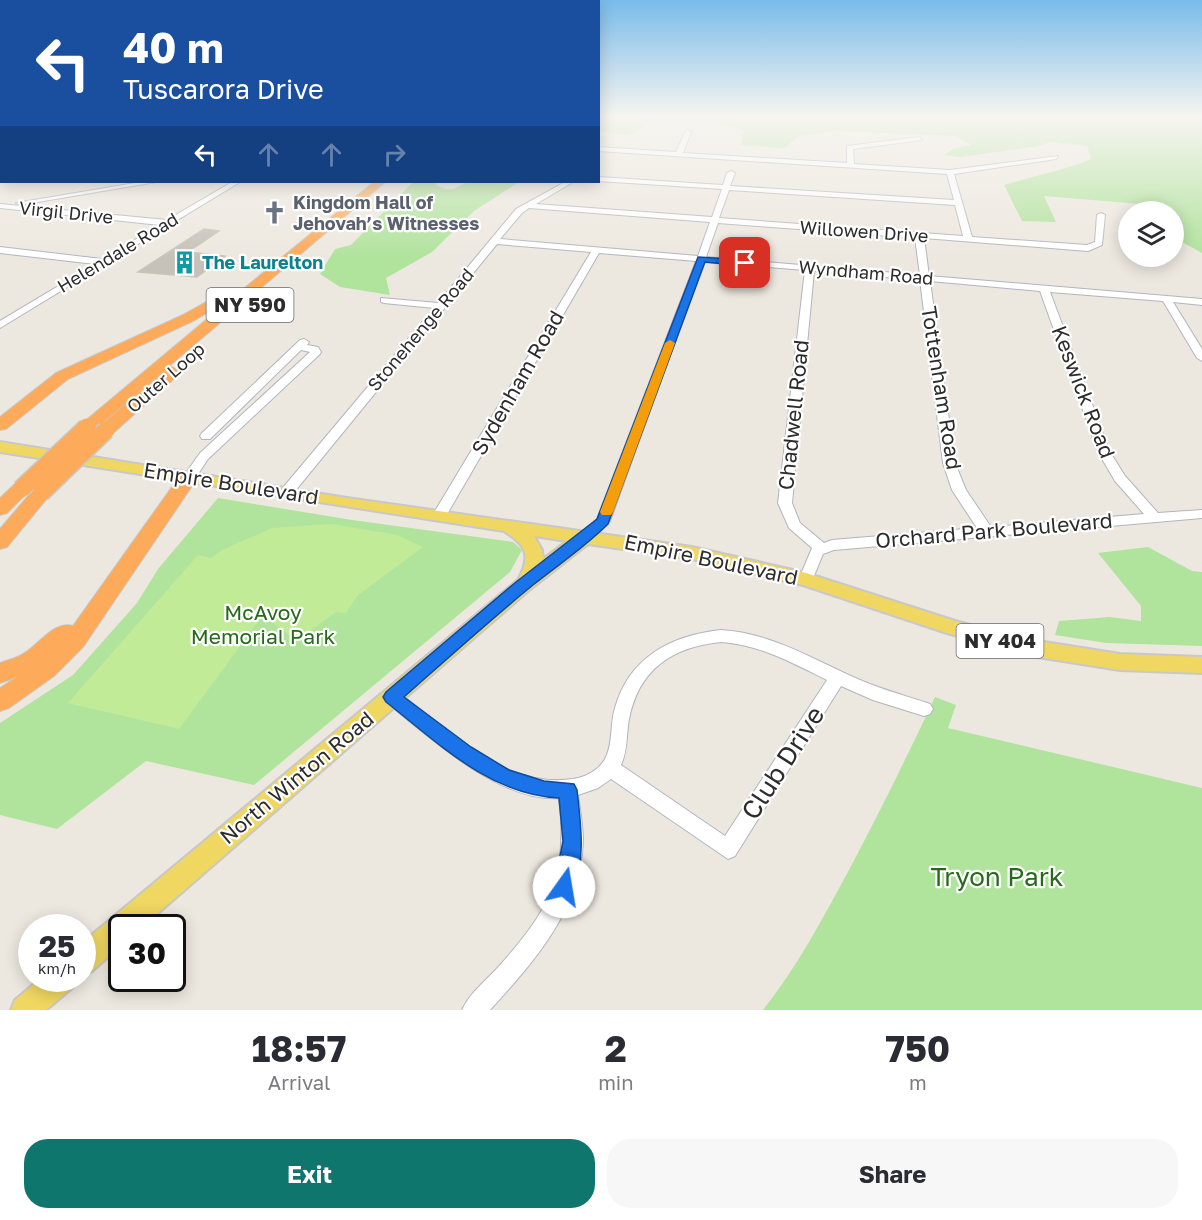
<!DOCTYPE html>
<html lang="en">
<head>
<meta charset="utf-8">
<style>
	body { margin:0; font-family:"Golos Text",sans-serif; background:#f7f7f7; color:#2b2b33; height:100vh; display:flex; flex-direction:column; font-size:22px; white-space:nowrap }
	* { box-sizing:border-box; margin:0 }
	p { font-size:20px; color:#7c7c81 }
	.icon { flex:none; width:33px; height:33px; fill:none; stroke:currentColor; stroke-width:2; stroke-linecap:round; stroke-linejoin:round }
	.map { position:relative; height:1010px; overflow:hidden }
	.details { display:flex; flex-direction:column; background:#fff; flex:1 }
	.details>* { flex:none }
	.banner { position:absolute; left:0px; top:0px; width:600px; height:183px; box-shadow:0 3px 15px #0003; background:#1a4fa0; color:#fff; overflow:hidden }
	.controls { position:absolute; left:1118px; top:201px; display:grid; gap:12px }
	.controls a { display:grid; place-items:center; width:66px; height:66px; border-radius:50%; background:#fff; box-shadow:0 3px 15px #0003; font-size:30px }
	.speed { position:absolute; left:18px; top:914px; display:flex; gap:12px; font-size:30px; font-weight:700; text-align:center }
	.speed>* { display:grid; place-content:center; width:78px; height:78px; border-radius:50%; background:#fff; box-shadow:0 3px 15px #0003; line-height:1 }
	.speed small { font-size:15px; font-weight:400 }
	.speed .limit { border:3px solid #111; border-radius:9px; background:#fff; color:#111 }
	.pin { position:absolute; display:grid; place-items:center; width:51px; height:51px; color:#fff; margin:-26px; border-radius:12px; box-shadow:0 3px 9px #0006 }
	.me { position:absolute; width:66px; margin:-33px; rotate:13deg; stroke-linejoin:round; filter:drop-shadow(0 0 4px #0008) }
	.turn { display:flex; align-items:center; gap:21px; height:126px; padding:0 24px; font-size:27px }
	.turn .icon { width:78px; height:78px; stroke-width:2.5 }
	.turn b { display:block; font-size:42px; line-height:51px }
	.lanes { display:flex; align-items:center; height:57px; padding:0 24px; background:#0003; justify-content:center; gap:30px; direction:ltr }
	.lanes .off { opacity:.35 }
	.eta { display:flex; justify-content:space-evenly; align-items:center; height:102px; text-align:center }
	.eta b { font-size:36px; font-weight:700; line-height:42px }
	.button { display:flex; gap:12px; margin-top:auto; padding:12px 24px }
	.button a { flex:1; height:69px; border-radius:24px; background:#0f766e; color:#fff; font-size:24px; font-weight:700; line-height:69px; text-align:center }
	.button a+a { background:#f7f7f7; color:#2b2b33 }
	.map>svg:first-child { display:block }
	.green { fill:#b0e39c }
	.pitch { fill:#c2eb98 }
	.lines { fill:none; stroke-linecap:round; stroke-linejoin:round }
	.stream { stroke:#73c6ee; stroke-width:1.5 }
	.building { fill:#c6c2ba; stroke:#c9c4b8; stroke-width:1.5 }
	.minor-casing { stroke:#b2b4bf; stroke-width:2 }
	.major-casing { stroke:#c8c8c8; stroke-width:4 }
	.highway-casing { stroke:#c8c8c8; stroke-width:2 }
	.minor { fill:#fff; fill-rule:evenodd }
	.major { fill:#f0d761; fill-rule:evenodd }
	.highway { fill:#fdaa5a; fill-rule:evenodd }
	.highway-bridge-casing { stroke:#c8c8c8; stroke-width:20; stroke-linecap:butt }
	.highway-bridge { stroke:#fdaa5a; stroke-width:17 }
	.route { fill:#1a73e8; stroke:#114b97; stroke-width:1.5 }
	.slow { fill:#f59e0b }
	.labels { text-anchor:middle; stroke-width:4.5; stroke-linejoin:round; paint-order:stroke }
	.far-worship-label { font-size:18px; font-weight:bold; fill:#5b616d; stroke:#fff; text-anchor:start }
	.far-street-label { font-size:18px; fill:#2c2c2c; stroke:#fff }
	.far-culture-label { font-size:18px; font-weight:bold; fill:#0d838f; stroke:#fff; text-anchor:start }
	.shield { fill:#fff; stroke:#6b6b6b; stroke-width:1.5 }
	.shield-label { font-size:20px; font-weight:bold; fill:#2c2c2c }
	.street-label { font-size:21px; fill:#2c2c2c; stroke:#fff }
	.park-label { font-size:21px; fill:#276a1b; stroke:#fff }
	.near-street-label { font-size:26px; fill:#2c2c2c; stroke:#fff }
	.near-park-label { font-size:26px; fill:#276a1b; stroke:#fff }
</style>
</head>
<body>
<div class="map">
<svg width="1202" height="1010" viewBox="0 0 1202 1010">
	<rect width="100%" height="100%" fill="#ede8df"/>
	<g class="green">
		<polygon points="599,117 681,117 655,118 634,133 625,135 599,131"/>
		<path d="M692,117H1202V253L1173,237V212L1147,211L1140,204L1044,196L1056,222L1022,221L1004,185C1033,176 1062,171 1091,159L1087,146L1050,142L1039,146L961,157L944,155L955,148L971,145L956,136L833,131L799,136L784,148L741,145L744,130Z"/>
		<path d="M413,182H435L437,186C457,194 455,185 469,182C484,178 504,181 519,182L474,211L432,252L386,278L390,295L340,287L320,274L335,249L351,245Z"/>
		<polygon points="218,498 352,520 513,542 522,550 510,572 254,785 146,761 57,829 0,815 0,723 73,675 137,603 158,569"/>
		<polygon points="1148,547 1192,571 1202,572 1202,646 1106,643 1055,635 1059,621 1110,617 1141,621 1141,606 1098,553"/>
		<path d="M935,697L956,705L948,728L1202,788V1010H763C797,967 823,918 849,870C879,813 908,755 935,697Z"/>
	</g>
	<polygon class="pitch" points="332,524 397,535 423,547 357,596 346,613 336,612 297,641 263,615 179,729 68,703 198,555 211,558 222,550 272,528"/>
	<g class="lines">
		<polyline class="stream" points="598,121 612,117"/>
	</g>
	<polygon class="building" points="204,229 219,231 188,252 225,256 197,277 138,272"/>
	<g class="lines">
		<defs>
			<g id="minor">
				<path d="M688,130L691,132L683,153L847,163V146L920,137L922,140L853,149L854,164L950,170L1058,156L1056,159L954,174L972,237L1087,245L1095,242L1097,215L1101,213L1105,215L1102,245L1088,251L924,238L929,276L1202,299V305L1173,302L1202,349V361L1197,358L1163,301L1050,292L1110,452L1125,476L1158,513L1202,510V518L834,550L823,554L811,583H801L799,579L812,548L789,528L778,503L805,270L704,262L610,521L592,539H582L580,536L597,519L696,261L599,253L446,516L444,519H434L432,516L591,252L497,244L291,496H281L279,493L281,490L434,308L384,303L381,302V298L438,303L516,209L565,182H573L536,204L712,217L722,189L598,181V177L723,185L727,173L731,171L735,173L730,186L954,200L947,174L598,151V147L676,152L685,132ZM729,190L955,205L963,236L719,218ZM529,208L710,222L698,256L500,239L522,213ZM718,223L915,238L920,275L706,257ZM814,271L920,280L943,463L952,490L977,528L832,540L824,543L800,523L792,503ZM930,281L1040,291L1098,452L1115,481L1144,514L991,527L966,490L955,463Z"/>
				<rect x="0" y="141" width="2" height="4"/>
				<polygon points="0,155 2,155 0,161"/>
				<polygon points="0,169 2,169 0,174"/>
				<polygon points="141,182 156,182 20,205 16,203"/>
				<polygon points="232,182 240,182 0,328 0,321 95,264 0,253 0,247 102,259 160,225 0,208 0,204 167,220"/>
				<polygon points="304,339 309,342 307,345 318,347 321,352 320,354 208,459 194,480 184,480 183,477 200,453 310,352 301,350 210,439 202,439 200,436 202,433 300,340"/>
				<path d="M721,630C772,633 814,660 860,680C883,690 907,696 930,704L933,709L930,714L924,716L873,700L841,686L735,856L728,859L611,779L598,788L578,795C580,810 583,825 583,841C581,909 534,962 490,1010H462C470,992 488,979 501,964C550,909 569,873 559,798C501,803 429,737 386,702L383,697L386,692L392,690L398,692C448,731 504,789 573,779C586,777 600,770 606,757C613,743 610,723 615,708C629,657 672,635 721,630ZM721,642C761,645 792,663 827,680L725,836L621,765C628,750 626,735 629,719C639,669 672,647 721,642Z"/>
			</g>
			<g id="major">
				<path d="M0,442L347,498L692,547L806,573L955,621L1025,639L1120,654L1202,657V673L1120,670L1025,655L947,633L803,585L692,559L588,544L528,591L142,927H122V945L92,971L82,974V943L518,580C532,555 526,545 504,531L0,452ZM534,536L567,541L543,559L542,550Z"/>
				<polygon points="41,978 76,978 72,988 46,1010 11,1010 15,1000"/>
			</g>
			<g id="highway">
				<polygon points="374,182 385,182 93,431 81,431 78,427 230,300 193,321 68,379 6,429 0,430 0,417 56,373 183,315 224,292 234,292 235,296"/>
				<polygon points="172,367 180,372 178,375 112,434 100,434 97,430 100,426 166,369"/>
				<path d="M189,471L196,473L198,477L83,647L54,676L9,708L0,711V688L17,677L0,683V663C8,660 16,658 23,654C38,646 54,620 73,626L182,473Z"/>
				<polygon points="21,483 28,485 31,489 7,513 0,515 0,498 14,485"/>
				<polygon points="41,487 48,489 51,493 48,497 7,547 0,549 0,529 34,489"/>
			</g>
		</defs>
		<use href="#minor" class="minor-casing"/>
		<use href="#major" class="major-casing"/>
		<use href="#highway" class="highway-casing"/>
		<use href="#minor" class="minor"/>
		<use href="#major" class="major"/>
		<use href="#highway" class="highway"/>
		<defs>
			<g id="highway-bridge">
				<polyline points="21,489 87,427"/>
				<polyline points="41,493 106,430"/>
			</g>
		</defs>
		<use href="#highway-bridge" class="highway-bridge-casing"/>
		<use href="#highway-bridge" class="highway-bridge"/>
	</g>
	<linearGradient id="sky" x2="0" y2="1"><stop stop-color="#79bbea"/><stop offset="0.45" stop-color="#f7f5f1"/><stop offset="1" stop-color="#f7f5f1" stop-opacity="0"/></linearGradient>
	<rect width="1202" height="259" fill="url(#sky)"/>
	<path class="route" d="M698,257L745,260L749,263L745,266L705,262L608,524C585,547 558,565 533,585C489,621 447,659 404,697L471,747L509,770L544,781L574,784L577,790C581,825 586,861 572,894L564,897L557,894L554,887L563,841L559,798C490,795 437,742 386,702L383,697L386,692L516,582L597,519Z"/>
	<polygon class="slow" points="670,340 675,343 613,512 611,515 602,515 600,512 665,343"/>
	<defs>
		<symbol id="church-bare" viewBox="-9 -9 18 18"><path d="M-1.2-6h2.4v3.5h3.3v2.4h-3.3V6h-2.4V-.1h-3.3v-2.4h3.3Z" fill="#6b7280" stroke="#fff" stroke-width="2.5" paint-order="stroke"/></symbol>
		<symbol id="building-bare" viewBox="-9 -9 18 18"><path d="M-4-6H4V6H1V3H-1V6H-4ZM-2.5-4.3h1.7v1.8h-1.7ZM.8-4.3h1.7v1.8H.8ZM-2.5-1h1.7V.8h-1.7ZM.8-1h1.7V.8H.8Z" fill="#0f9aa8" stroke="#fff" stroke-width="2.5" paint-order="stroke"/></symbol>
	</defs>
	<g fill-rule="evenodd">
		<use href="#church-bare" x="258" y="196" width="33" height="33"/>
		<use href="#building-bare" x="168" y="246" width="33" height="33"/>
	</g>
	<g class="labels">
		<g class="far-worship-label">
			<text x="293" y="209">Kingdom Hall of<tspan x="293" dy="21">Jehovah’s Witnesses</tspan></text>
		</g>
		<g class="far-street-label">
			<text transform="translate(66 213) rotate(6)" y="6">Virgil Drive</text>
			<text transform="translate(864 232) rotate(4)" y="6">Willowen Drive</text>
			<text transform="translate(118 253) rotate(-31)" y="6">Helendale Road</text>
			<text transform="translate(866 273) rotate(5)" y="6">Wyndham Road</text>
			<text transform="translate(421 330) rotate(-50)" y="6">Stonehenge Road</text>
			<text transform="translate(166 378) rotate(-41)" y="6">Outer Loop</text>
		</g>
		<g class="far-culture-label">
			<text x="202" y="269">The Laurelton</text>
		</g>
		<g class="shield">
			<rect x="206.5" y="288" width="87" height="34" rx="4.5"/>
			<rect x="956.5" y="624" width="87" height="34" rx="4.5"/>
		</g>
		<g class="shield-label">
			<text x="250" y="312">NY 590</text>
			<text x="1000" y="648">NY 404</text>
		</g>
		<g class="street-label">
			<text transform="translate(518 383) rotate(-60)" y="7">Sydenham Road</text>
			<text transform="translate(941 388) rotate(81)" y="7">Tottenham Road</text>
			<text transform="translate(1083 392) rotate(69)" y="7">Keswick Road</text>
			<text transform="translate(794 415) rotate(-84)" y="7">Chadwell Road</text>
			<text transform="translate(231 484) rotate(9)" y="7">Empire Boulevard</text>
			<text transform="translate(994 531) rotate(-5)" y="7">Orchard Park Boulevard</text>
			<text transform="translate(711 560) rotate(12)" y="7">Empire Boulevard</text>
			<text transform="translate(297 778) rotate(-40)" y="7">North Winton Road</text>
		</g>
		<g class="park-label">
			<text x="263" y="620">McAvoy<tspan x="263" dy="24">Memorial Park</tspan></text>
		</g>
		<g class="near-street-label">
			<text transform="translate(783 763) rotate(-57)" y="9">Club Drive</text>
		</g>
		<g class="near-park-label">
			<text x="997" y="886">Tryon Park</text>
		</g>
	</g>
</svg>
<div class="controls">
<a><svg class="icon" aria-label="layers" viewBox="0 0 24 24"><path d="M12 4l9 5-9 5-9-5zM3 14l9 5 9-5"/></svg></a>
</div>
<div class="speed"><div>25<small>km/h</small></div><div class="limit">30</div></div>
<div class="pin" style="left:745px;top:263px;background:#d93025"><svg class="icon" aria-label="arrive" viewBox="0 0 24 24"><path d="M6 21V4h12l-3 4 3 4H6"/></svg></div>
<svg class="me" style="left:564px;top:887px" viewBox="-20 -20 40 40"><circle r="19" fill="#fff"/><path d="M0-13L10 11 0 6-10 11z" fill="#1a73e8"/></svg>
<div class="banner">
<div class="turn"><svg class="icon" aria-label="left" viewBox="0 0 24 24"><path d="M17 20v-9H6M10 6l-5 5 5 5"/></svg><div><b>40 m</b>Tuscarora Drive</div></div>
<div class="lanes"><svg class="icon" aria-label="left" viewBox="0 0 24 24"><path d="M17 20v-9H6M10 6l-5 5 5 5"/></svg><svg class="icon off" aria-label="ahead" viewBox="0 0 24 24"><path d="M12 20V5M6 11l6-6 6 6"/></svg><svg class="icon off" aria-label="ahead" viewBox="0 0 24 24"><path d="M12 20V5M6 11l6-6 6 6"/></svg><svg class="icon off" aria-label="right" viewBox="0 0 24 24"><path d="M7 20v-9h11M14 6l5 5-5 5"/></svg></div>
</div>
</div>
<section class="details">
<div class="eta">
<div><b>18:57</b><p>Arrival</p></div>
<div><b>2</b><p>min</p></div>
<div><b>750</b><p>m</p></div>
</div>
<div class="button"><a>Exit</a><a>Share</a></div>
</section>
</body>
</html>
